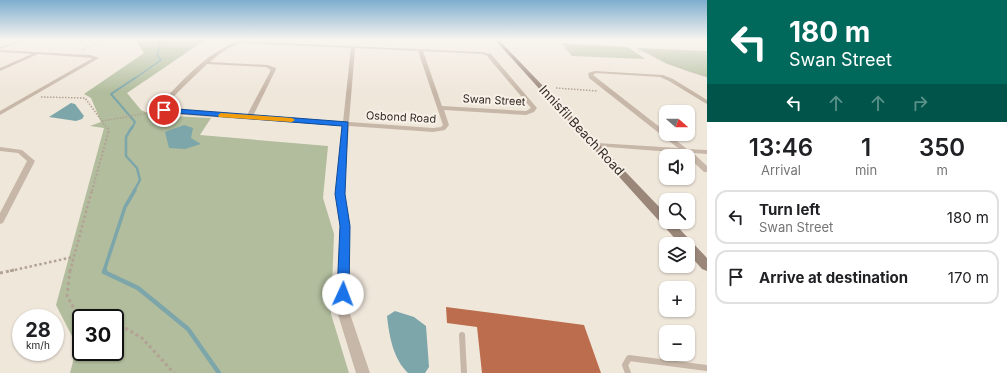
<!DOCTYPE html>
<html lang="en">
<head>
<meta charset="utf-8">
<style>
	body { margin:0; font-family:Inter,sans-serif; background:#f6f6f6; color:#202124; height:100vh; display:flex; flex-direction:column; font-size:15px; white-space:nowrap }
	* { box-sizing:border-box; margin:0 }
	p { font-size:13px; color:#757577 }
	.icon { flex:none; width:22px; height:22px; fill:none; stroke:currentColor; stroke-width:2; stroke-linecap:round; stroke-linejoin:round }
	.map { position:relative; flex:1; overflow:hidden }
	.details { display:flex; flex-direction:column; background:#fff; width:300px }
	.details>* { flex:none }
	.hud { background:#00695c; color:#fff; overflow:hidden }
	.needle { width:26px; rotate:110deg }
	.fabs { position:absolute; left:659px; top:105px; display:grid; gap:8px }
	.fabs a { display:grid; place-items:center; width:36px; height:36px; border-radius:8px; background:#fff; box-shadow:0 1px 3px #0004; font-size:20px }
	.speed { position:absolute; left:12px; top:309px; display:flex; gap:8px; font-size:20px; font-weight:700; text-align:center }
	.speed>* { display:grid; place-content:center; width:52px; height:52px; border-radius:50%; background:#fff; box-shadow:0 1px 3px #0004; line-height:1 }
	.speed small { font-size:10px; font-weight:400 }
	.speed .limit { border:2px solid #111; border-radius:6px; background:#fff; color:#111 }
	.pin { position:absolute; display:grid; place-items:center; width:34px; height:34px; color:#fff; margin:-17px; border:2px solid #fff; border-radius:50%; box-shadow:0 1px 4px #0007 }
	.me { position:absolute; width:44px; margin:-22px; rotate:2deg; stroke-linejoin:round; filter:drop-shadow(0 0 3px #0008) }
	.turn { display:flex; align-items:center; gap:14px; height:84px; padding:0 16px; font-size:18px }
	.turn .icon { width:52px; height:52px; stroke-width:2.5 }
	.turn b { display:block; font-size:28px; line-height:34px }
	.lanes { display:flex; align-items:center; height:38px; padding:0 16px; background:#0003; justify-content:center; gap:20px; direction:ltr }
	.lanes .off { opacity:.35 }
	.eta { display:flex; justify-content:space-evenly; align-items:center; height:68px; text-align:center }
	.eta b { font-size:24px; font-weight:600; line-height:28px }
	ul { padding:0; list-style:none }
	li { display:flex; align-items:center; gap:12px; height:54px; margin:0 8px 6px; padding:0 8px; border:2px solid #e0e0e0; border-radius:12px }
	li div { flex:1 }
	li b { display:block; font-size:15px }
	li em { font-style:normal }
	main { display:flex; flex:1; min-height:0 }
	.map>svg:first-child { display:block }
	.green { fill:#b1bd9d; fill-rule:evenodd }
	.water { fill:#7da6aa }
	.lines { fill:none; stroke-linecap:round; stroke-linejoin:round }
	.stream-far4 { stroke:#7da6aa; stroke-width:1.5 }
	.stream-far3 { stroke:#7da6aa; stroke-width:2 }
	.stream-far2 { stroke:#7da6aa; stroke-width:2.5 }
	.stream-far1 { stroke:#7da6aa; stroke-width:3.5 }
	.stream { stroke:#7da6aa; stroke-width:4.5 }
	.building { fill:#bc6d4d }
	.path-far4 { stroke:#b2a293; stroke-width:1; stroke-dasharray:1 1; stroke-linecap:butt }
	.path-far3 { stroke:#b2a293; stroke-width:1.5; stroke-dasharray:1.5 1.5; stroke-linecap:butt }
	.path-far2 { stroke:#b2a293; stroke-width:2; stroke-dasharray:2 2; stroke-linecap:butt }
	.path-far1 { stroke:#b2a293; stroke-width:2.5; stroke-dasharray:2.5 2.5; stroke-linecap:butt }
	.path { stroke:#b2a293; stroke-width:3; stroke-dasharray:3 3; stroke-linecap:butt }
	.lane { stroke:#c7b7a8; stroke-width:6 }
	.street { fill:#c7b7a8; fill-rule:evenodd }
	.secondary { fill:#9a877a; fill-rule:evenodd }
	.route { fill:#1a73e8; stroke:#114b97 }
	.slow { fill:#f59e0b }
	.labels { text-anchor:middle; stroke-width:4; stroke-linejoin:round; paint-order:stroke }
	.far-street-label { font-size:11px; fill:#342c28; stroke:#f8f1e7 }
	.street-label { font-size:13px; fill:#342c28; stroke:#f8f1e7 }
</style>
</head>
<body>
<main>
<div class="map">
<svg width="707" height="373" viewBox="0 0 707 373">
	<rect width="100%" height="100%" fill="#f0e7db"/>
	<g class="green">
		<path d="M136,40H205L127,93L141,110L152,115L211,118L200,135L328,146L323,198L334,234L331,314L349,373H70L77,346L56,305L104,128L90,126L101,122L91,98L84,94L144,53ZM81,318H115V352H81Z"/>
		<polygon points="561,43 628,47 645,59 572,56"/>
		<polygon points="637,48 707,51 707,77 667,64"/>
	</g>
	<g class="water">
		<polygon points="71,103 75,104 84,116 82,119 76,121 49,117"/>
		<polygon points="184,125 193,128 191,138 201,144 185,149 169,148 165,132"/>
		<path d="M395,311L414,317L426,326L429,367L425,373H408C393,359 389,335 387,316Z"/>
	</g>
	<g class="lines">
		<polyline class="stream-far4" points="134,79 161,60 157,55 160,47 157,40"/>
		<polyline class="stream-far3" points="132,128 135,122 111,94 135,78"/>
		<polyline class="stream-far2" points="132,127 126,137 126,156 137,168 140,180 134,191"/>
		<polyline class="stream-far1" points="104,271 125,207 135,190"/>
		<polyline class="stream" points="105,270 104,272 138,288 188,329 219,373"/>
	</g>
	<polygon class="building" points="446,307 584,325 601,373 482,373 477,327 447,323"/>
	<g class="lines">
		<g class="path-far4">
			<polyline points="82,50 103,40"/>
			<polyline points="637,51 656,52 668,61 685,70 707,77"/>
		</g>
		<g class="path-far3">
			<polyline points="556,88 598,91"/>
			<polyline points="41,97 85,98 107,128"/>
			<polyline points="102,121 154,112"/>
		</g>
		<polyline class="path-far2" points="92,191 109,130 107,127"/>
		<g class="path-far1">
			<polyline points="10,271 73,257"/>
			<polyline points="70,271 92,190"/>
		</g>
		<g class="path">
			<polyline points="70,270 67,296 75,310 105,318"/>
			<polyline points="0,273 14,270"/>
			<polyline points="115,322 142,338 174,373"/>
		</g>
		<g class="lane">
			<polyline points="462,335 464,373"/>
			<polyline points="628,373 625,365 629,358 707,368"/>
		</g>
		<g class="street">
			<polygon points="20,40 24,40 0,49 0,47"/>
			<polygon points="647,40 707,40 707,41 649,41"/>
			<path d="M240,41L482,52L491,54L537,108L534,112L526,115L444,110L449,125L445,130L433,132L349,126L344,194L350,226L348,308L370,373H356L336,308L340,226L336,194L343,126L171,114L162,111L158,108L160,104C182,81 209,50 240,41ZM240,43L351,48L343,122L253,116L276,69V68L267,65L210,62C219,54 229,47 240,43ZM355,48L418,51L443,125L441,127L433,128L349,122ZM423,51L482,54L487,56L531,108L526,111L442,106ZM207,64L266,67L271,70L247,115L171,110L164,107L180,90Z"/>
			<polygon points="0,50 91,55 99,58 0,115 0,111 93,58 38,54 0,71 0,68 32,54 0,52"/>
			<polygon points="595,71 663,75 673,79 707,100 707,104 705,103 669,81 660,77 596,73 593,75 666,132 666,134 668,134 687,149 707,150 707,154 693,153 707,166 707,172 704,172 684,153 595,146 594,145 597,143 678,148 589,78 588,73"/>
			<polygon points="0,147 22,150 35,161 4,221 3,223 0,224 0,213 27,161 18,153 0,151"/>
		</g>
		<polygon class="secondary" points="495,40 499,40 666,214 666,222 673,222 707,258 707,271 702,269 688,253 688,244 680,244"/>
	</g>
	<linearGradient id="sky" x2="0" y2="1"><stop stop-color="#7daecf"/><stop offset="0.43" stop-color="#f8f4ef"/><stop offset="1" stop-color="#f8f4ef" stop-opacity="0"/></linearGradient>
	<rect width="707" height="92" fill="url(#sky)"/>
	<polygon class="route" points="164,108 348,122 345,194 350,226 349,294 347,297 343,299 338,297 337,294 340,226 335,194 342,126 162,112 162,109"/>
	<polygon class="slow" points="221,113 292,118 295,120 292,122 219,117 218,115"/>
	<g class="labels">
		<g class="far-street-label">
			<text transform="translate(494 100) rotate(3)" y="4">Swan Street</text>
			<text transform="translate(401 117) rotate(3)" y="4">Osbond Road</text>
		</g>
		<g class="street-label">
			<text transform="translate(582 130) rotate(47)" y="5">Innisfil Beach Road</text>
		</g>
	</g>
</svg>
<div class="fabs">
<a><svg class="needle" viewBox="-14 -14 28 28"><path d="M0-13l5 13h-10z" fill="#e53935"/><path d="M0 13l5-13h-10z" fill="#757577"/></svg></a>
<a><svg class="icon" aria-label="sound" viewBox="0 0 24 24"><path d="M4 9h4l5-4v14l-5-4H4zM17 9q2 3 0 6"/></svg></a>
<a><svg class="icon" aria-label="search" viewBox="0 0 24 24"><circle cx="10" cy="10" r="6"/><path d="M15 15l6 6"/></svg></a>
<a><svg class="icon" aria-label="layers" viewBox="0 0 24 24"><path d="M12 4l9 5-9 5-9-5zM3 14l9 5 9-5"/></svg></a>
<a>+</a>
<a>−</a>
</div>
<div class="speed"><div>28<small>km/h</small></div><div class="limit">30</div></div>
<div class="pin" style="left:164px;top:110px;background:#d93025"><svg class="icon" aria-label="arrive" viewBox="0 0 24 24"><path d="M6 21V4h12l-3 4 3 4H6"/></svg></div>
<svg class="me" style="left:343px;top:294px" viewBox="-20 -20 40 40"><circle r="19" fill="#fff"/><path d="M0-13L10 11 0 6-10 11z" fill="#1a73e8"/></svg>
</div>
<section class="details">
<div class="hud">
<div class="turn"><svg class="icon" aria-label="left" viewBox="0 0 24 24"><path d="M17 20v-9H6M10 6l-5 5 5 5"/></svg><div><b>180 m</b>Swan Street</div></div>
<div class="lanes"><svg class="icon" aria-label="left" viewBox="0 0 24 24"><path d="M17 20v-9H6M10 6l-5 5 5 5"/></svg><svg class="icon off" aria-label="ahead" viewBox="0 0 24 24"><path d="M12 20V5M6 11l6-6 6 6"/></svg><svg class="icon off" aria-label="ahead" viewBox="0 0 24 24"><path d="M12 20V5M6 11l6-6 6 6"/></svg><svg class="icon off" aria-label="right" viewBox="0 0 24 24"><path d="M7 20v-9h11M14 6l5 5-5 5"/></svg></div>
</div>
<div class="eta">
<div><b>13:46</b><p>Arrival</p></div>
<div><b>1</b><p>min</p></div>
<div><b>350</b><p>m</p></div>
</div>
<ul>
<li><svg class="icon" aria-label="left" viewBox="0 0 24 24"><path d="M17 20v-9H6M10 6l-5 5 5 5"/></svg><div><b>Turn left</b><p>Swan Street</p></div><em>180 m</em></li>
<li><svg class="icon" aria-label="arrive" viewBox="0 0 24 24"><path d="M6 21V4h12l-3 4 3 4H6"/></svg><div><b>Arrive at destination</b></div><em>170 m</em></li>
</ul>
</section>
</main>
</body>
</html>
